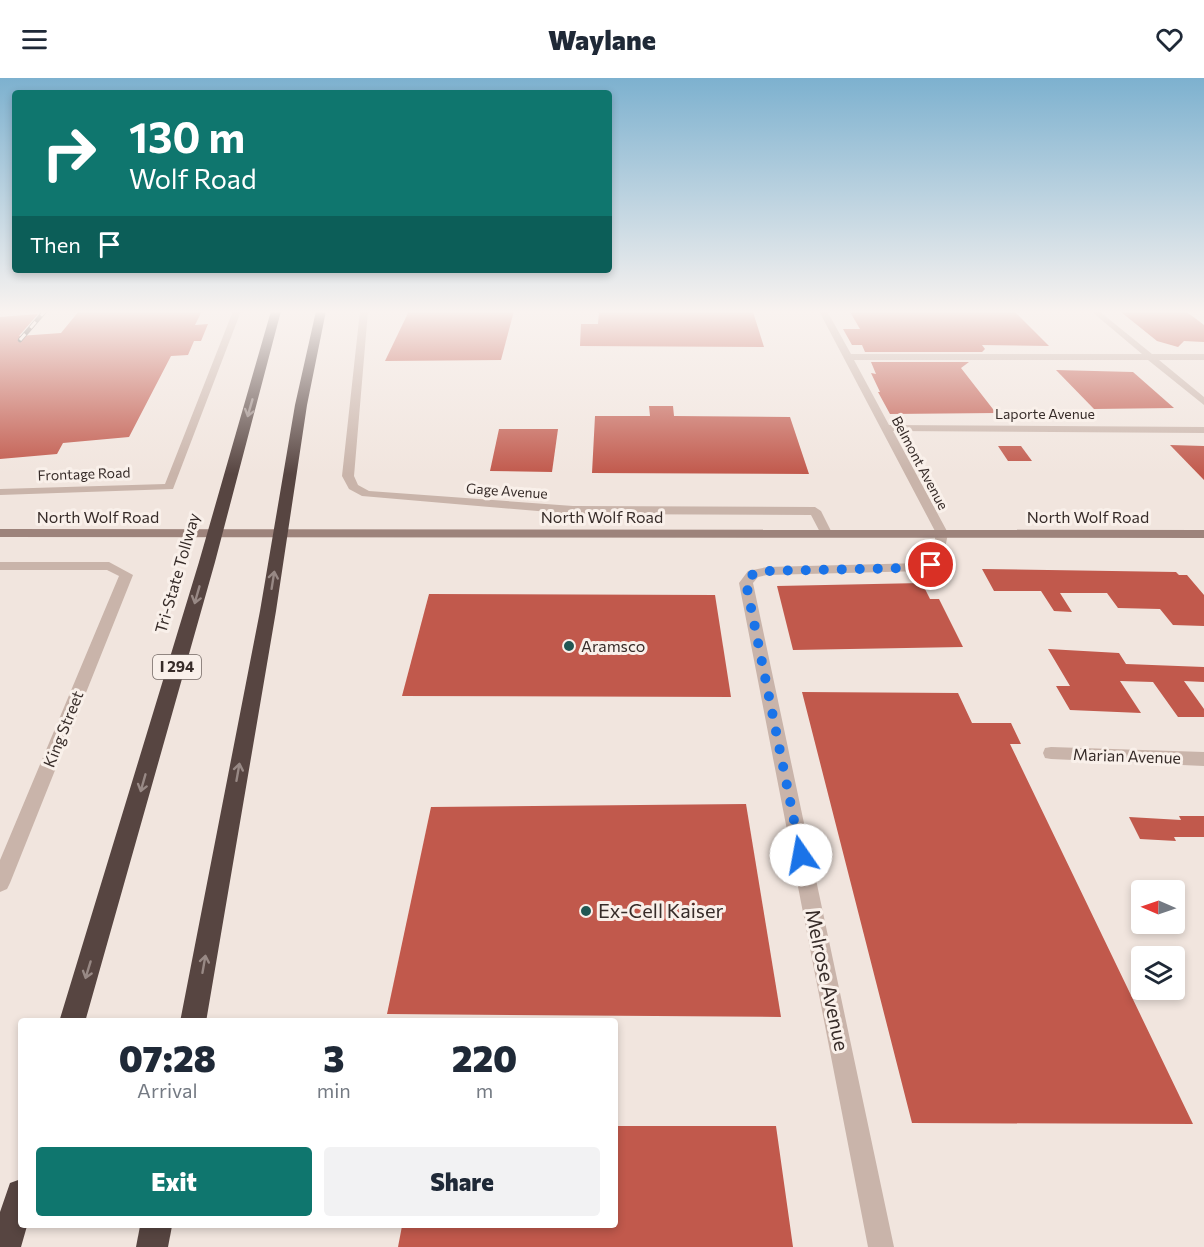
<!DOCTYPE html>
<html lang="en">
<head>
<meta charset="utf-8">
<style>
	body { margin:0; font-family:Commissioner,sans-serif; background:#f2f2f3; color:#1f2937; height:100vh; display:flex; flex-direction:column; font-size:22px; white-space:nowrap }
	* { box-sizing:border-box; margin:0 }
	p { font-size:20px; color:#747a83 }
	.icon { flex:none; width:33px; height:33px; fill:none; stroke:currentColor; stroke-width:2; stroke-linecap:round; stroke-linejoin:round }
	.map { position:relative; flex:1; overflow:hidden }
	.panel { position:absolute; left:18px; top:940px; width:600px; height:210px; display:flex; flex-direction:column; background:#fff; border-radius:6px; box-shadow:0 3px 9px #0003 }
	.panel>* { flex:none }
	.guide { position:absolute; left:12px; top:12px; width:600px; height:183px; border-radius:6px; box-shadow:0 3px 9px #0003; background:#0f766e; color:#fff; overflow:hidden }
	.needle { width:39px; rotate:272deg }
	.fabs { position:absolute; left:1131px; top:802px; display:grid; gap:12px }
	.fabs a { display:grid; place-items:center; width:54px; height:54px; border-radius:6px; background:#fff; box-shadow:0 3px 9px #0003; font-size:30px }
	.pin { position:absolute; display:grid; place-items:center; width:51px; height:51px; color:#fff; margin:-26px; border:3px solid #fff; border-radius:50%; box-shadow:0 2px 6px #0007 }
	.me { position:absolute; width:66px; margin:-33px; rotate:348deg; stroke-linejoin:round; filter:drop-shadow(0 0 4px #0008) }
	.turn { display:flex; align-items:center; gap:21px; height:126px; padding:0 18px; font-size:27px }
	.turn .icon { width:78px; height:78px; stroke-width:2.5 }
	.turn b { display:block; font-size:42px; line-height:51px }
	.then { display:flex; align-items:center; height:57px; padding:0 18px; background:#0003; gap:12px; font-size:22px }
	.eta { display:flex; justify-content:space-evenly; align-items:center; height:102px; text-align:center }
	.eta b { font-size:36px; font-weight:800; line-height:42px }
	.action { display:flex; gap:12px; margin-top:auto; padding:12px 18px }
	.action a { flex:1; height:69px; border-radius:6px; background:#0f766e; color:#fff; font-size:24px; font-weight:800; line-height:69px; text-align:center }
	.action a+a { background:#f2f2f3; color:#1f2937 }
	header { display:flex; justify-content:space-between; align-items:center; height:78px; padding:0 18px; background:#fff; font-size:27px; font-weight:800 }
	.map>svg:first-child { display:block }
	.building { fill:#c1594c }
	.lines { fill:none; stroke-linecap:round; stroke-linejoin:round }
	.street { fill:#c9b4aa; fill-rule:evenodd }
	.secondary { fill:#9d837b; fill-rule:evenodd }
	.highway { fill:#574541; fill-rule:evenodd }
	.rail-casing { stroke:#372c29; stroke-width:4.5 }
	.rail { stroke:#f9f0ea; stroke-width:3; stroke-dasharray:8; stroke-linecap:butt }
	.oneway { stroke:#988985 }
	.route { stroke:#1a73e8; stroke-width:10; stroke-dasharray:0 18 }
	.poi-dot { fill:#205753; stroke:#f9f0ea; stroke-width:2 }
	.labels { text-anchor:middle; stroke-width:6; stroke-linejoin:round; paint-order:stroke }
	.far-street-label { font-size:14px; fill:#372c29; stroke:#f9f0ea }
	.shield { fill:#f9f0ea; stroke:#716763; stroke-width:1.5 }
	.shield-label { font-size:15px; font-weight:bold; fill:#372c29 }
	.street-label { font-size:16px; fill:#372c29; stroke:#f9f0ea }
	.poi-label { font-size:16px; fill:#372c29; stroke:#f9f0ea; text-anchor:start }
	.near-poi-label { font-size:20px; fill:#372c29; stroke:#f9f0ea; text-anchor:start }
	.near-street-label { font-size:20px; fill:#372c29; stroke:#f9f0ea }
</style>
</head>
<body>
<header><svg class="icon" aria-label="menu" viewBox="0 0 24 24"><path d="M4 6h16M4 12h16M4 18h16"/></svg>Waylane<svg class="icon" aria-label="heart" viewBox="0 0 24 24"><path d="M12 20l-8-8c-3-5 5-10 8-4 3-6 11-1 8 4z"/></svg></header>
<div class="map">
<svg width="1204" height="1169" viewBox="0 0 1204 1169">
	<rect width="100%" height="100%" fill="#f1e5de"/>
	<g class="building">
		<polygon points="79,233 202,233 195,247 208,246 201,263 194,263 188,277 171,278 129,359 63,365 57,376 0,381 0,239 38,236 19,258 61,255"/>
		<polygon points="409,233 514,233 501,282 385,283"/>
		<polygon points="599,233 753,234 764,269 580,268 581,246 598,246"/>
		<polygon points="850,234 1015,234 1049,268 982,267 985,271 982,274 865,274 862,267 852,267 843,251 860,251"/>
		<polygon points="1121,234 1187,234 1204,247 1204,264 1184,263 1178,269 1157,263"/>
		<polygon points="871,284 969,284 961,290 996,335 890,336 878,314 880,314 871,295 876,296"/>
		<polygon points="1056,292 1133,294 1174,330 1094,331"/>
		<polygon points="649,328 673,328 674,338 790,339 809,396 592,395 595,338 650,338"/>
		<polygon points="499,351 558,351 552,394 490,393"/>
		<polygon points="1170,367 1204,368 1204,402"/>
		<polygon points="998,368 1021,368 1032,383 1008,383"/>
		<polygon points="982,491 1176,494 1179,497 1187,497 1204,517 1204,548 1173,547 1160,531 1118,530 1107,515 1060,515 1072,534 1054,533 1041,513 994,513"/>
		<polygon points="922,505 930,521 939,521 963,569 793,572 777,508"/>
		<polygon points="429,516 715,517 731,619 402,618"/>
		<polygon points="1048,571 1119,575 1126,586 1204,589 1204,604 1184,603 1204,631 1204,639 1178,639 1153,604 1120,603 1141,635 1070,632 1056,608 1070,608"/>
		<polygon points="802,614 958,615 972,645 1011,645 1021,666 1010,666 1193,1046 912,1045"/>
		<polygon points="746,726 781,939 387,936 431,729"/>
		<polygon points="1179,738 1204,738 1204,759 1174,759 1176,763 1140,761 1129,739 1181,742"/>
		<polygon points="615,1048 776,1048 793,1169 398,1169 402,1148 615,1148"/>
	</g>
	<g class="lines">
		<g class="street">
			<polygon points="233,233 241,233 173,411 0,417 0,411 165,406"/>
			<polygon points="360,233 368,233 354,398 358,407 369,413 573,428 815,429 821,433 832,455 826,459 822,458 811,437 573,436 362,418 349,411 342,398"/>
			<polygon points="819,233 827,233 851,276 1142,276 1091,233 1099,233 1152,276 1204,276 1204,282 1159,282 1204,319 1204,327 1148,282 854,282 889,347 1204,349 1204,355 893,353 948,455 943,481 933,490 923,493 767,497 758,499 753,505 894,1169 868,1169 739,505 748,493 767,489 922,485 932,477 936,455"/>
			<polygon points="0,484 109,484 133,497 10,805 7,811 0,814 0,782 119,498 107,492 0,492"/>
			<polygon points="1051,669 1204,674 1204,688 1051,681 1045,680 1043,675 1045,670"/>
		</g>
		<polygon class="secondary" points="0,451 1204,452 1204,460 0,459"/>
		<g class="highway">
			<polygon points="271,233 281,233 215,484 85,944 59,944 199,484"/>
			<polygon points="316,233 326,233 307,327 276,533 206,944 180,944 260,533 295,327"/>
			<polygon points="21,1101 21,1148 27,1148 21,1169 0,1169 0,1134 10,1105"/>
			<polygon points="140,1148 172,1148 168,1169 136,1169"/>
		</g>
		<defs>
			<polyline id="rail" points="20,262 45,233"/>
		</defs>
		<use href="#rail" class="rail-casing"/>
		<use href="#rail" class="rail"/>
	</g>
	<defs><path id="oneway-shaft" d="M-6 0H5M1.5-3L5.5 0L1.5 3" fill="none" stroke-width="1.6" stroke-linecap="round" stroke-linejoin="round" transform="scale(1.5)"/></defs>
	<g class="oneway">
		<use href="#oneway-shaft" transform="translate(250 330) rotate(106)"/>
		<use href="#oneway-shaft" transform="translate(273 502) rotate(-81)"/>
		<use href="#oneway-shaft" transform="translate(197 517) rotate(106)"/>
		<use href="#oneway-shaft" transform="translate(238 694) rotate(-80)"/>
		<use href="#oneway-shaft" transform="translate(143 705) rotate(106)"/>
		<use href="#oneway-shaft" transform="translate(204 886) rotate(-80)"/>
		<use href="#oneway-shaft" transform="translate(88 892) rotate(107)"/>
	</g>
	<linearGradient id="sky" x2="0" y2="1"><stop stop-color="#7db1cf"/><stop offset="0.59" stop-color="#f9f3f0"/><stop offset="1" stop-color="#f9f3f0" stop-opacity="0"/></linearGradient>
	<rect width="1204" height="396" fill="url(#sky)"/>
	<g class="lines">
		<polyline class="route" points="801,777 746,505 753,496 767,493 907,490 931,487"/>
	</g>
	<g class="poi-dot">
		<circle cx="569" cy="568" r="6"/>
		<circle cx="586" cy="833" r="6"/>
	</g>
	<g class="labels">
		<g class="far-street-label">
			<text x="1045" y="341">Laporte Avenue</text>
			<text transform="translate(920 385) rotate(62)" y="5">Belmont Avenue</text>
			<text transform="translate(84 396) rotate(-2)" y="5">Frontage Road</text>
			<text transform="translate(507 413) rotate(4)" y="5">Gage Avenue</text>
		</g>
		<rect class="shield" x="153" y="577" width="48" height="24" rx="4.5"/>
		<g class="shield-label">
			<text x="177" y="594">I 294</text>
		</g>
		<g class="street-label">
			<text x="98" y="445">North Wolf Road</text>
			<text x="602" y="445">North Wolf Road</text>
			<text x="1088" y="445">North Wolf Road</text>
			<text transform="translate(177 495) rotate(-74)" y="6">Tri-State Tollway</text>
			<text transform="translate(63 651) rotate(-68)" y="6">King Street</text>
			<text transform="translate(1127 678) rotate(2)" y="6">Marian Avenue</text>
		</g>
		<g class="poi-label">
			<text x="581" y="574">Aramsco</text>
		</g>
		<g class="near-poi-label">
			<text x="598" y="840">Ex-Cell Kaiser</text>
		</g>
		<g class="near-street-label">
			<text transform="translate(827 902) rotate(78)" y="7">Melrose Avenue</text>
		</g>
	</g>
</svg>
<div class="fabs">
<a><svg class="needle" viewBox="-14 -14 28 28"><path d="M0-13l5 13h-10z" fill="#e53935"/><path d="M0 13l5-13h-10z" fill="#747a83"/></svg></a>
<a><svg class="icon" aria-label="layers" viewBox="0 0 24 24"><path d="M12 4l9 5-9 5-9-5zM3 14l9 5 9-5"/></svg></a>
</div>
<div class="pin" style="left:931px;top:487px;background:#d93025"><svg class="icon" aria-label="arrive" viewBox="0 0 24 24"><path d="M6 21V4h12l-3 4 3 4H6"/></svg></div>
<svg class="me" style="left:801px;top:777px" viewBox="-20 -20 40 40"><circle r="19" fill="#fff"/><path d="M0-13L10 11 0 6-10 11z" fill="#1a73e8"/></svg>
<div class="guide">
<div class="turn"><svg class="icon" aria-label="right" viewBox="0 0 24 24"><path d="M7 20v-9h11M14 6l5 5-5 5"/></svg><div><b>130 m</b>Wolf Road</div></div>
<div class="then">Then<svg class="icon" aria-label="arrive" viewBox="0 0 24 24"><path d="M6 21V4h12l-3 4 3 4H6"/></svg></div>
</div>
<section class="panel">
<div class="eta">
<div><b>07:28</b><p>Arrival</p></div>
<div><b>3</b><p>min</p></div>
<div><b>220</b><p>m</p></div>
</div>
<div class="action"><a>Exit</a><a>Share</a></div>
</section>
</div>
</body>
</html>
